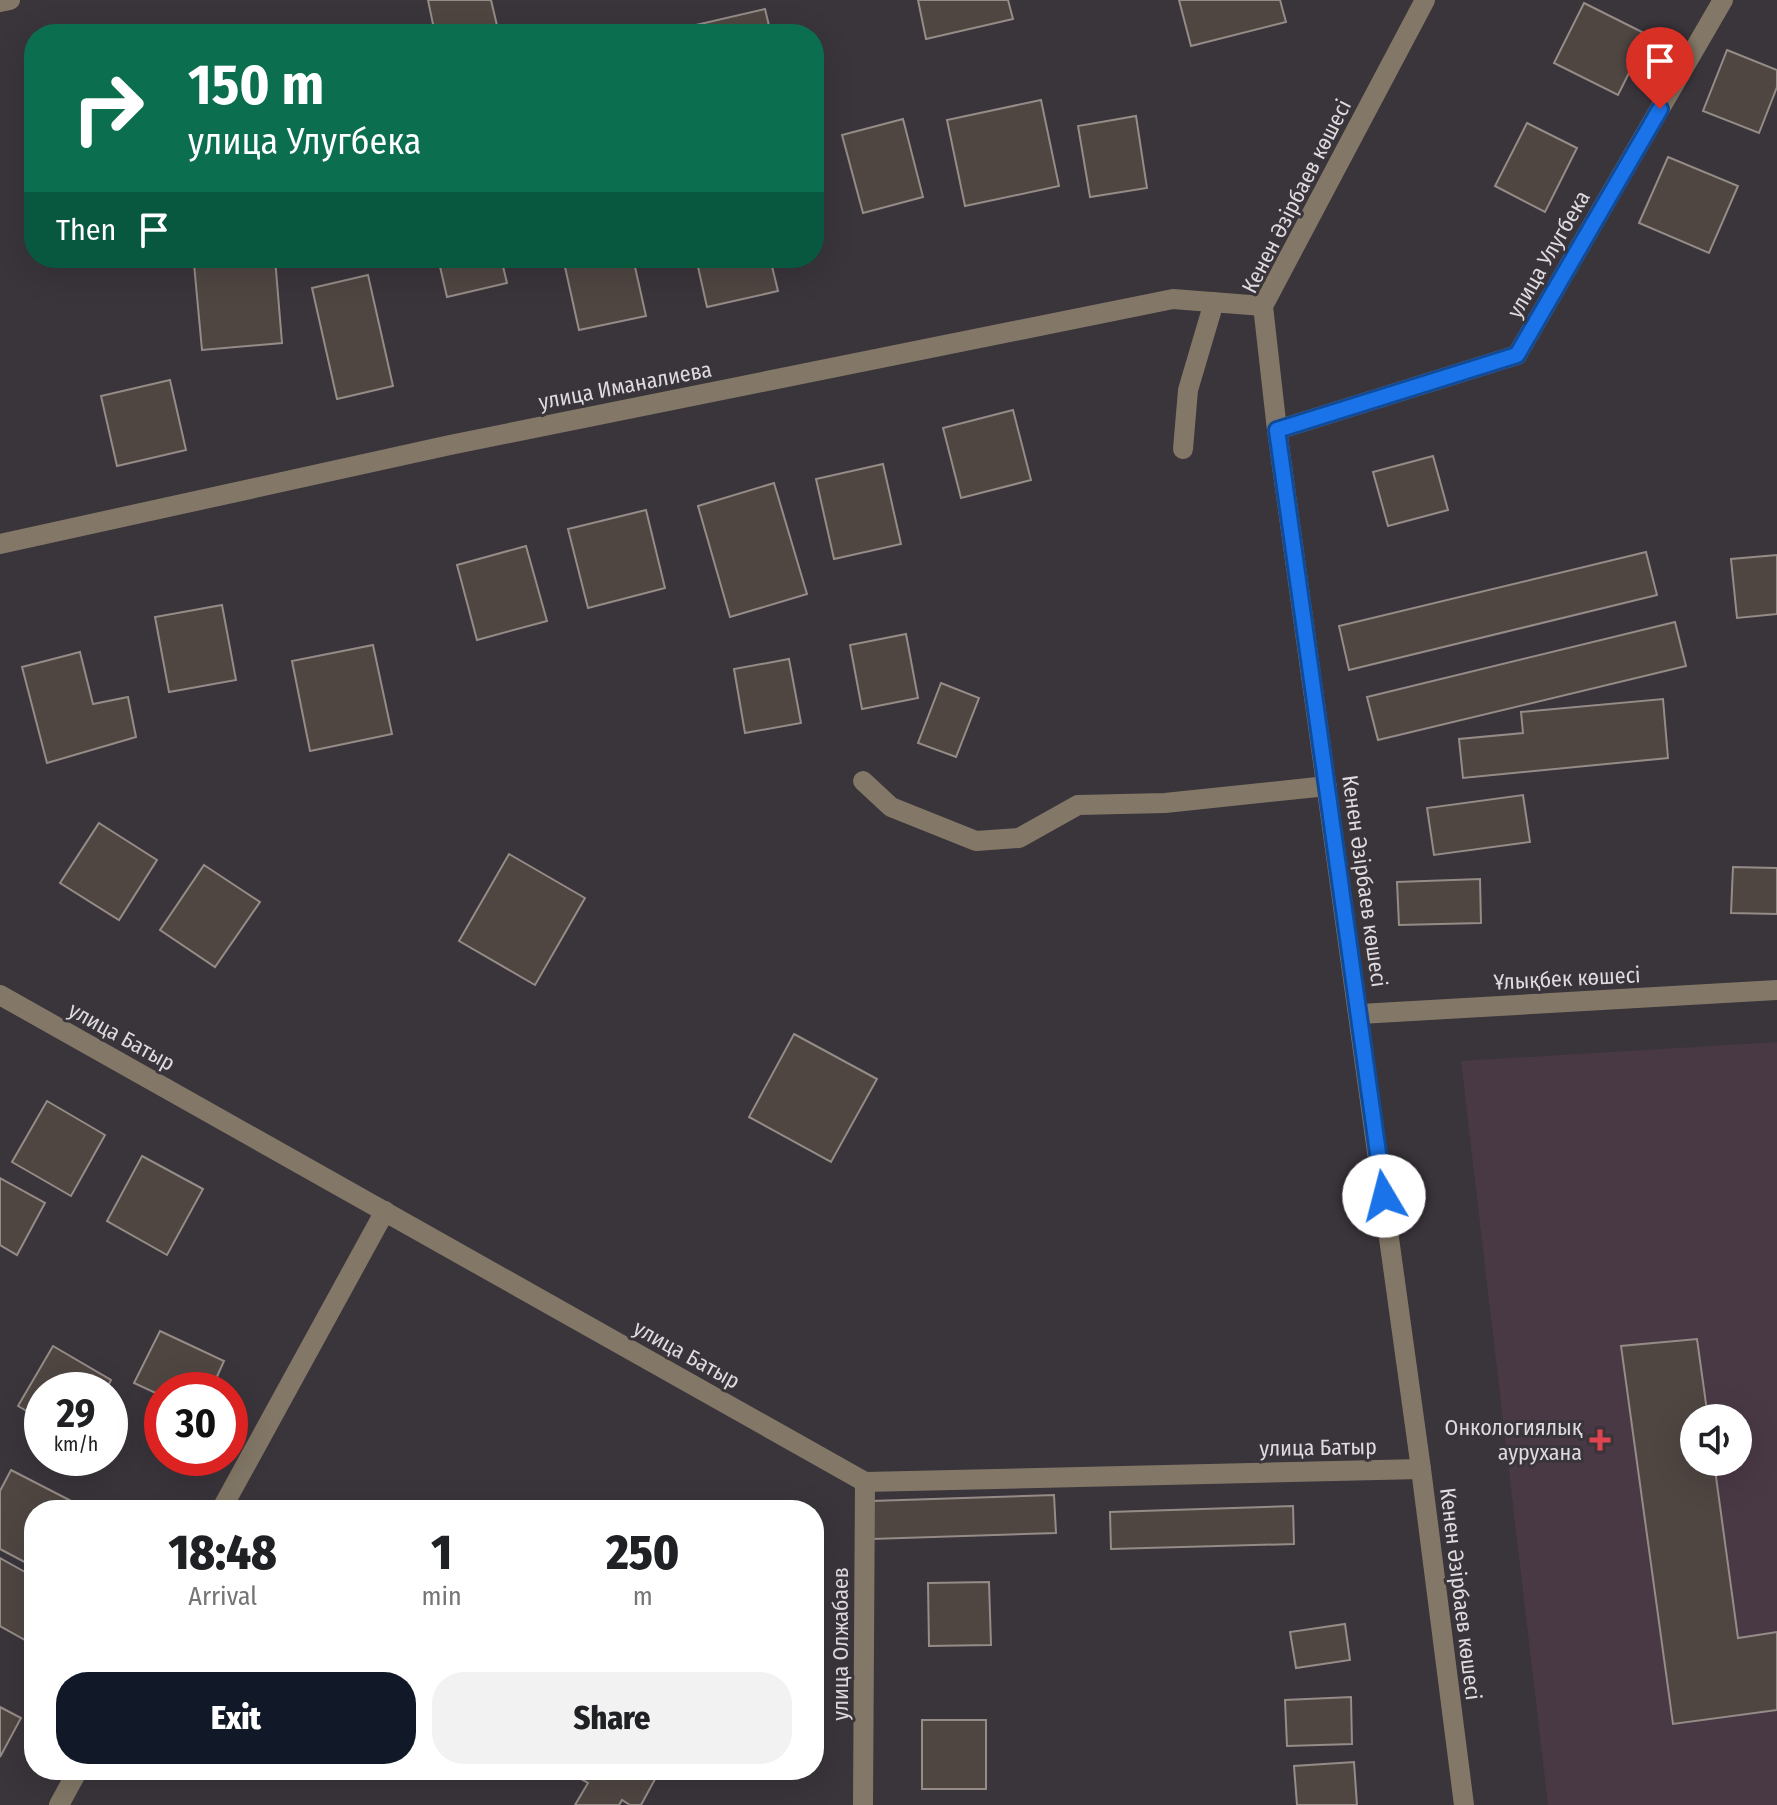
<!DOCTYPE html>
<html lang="en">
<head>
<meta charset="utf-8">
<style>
	body { margin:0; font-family:"Fira Sans Condensed",sans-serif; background:#f2f2f2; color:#202124; height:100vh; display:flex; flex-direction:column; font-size:30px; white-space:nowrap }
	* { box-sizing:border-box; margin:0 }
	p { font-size:26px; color:#757577 }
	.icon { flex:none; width:44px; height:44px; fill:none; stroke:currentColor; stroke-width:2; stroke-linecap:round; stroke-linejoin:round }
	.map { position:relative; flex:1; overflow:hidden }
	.panel { position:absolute; left:24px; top:1500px; width:800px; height:280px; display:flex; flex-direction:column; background:#fff; border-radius:32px; box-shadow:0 8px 32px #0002 }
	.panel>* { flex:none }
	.top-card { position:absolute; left:24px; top:24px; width:800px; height:244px; border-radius:32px; box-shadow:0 8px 32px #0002; background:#0b6e4f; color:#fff; overflow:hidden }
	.tools { position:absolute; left:1680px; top:1404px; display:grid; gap:16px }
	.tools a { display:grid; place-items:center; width:72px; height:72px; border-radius:50%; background:#fff; box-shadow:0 8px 32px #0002; font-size:40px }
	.speed { position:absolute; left:24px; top:1372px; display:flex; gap:16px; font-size:40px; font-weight:700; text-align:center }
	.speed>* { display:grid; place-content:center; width:104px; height:104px; border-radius:50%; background:#fff; box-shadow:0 8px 32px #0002; line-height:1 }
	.speed small { font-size:20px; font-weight:400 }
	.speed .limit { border:12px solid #d22; background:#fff; color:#111 }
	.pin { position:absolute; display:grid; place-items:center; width:68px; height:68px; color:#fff; margin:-82px -34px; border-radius:50% 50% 50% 0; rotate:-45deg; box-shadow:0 0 8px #0007 }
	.pin .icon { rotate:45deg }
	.me { position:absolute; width:88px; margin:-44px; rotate:352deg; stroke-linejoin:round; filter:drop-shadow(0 0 6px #0008) }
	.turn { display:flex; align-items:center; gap:28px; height:168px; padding:0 32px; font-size:36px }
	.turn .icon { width:104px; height:104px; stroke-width:2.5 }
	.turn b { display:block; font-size:56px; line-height:68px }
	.then { display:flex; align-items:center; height:76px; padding:0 32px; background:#0003; gap:16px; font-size:30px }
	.eta { display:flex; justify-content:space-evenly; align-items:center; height:136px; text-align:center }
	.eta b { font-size:48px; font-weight:800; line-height:56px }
	.action { display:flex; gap:16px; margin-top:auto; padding:16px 32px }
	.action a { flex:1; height:92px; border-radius:32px; background:#111827; color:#fff; font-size:32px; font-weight:800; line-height:92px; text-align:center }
	.action a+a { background:#f2f2f2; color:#202124 }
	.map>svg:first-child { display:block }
	.medical { fill:#493945; fill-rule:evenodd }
	.building { fill:#4f4642; stroke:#958b87; stroke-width:2 }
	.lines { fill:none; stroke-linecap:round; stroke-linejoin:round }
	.minor { stroke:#837867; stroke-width:20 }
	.route-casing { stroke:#114b97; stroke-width:20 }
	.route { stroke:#1a73e8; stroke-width:14 }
	.health-dot { fill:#e0444e; stroke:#3a343b; stroke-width:3 }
	.labels { text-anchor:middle; stroke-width:6; stroke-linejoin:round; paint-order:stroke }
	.street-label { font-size:22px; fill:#dedbdf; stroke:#3a343b }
	.poi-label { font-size:22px; fill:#dedbdf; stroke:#3a343b; text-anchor:end }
</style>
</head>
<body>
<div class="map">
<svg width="1777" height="1805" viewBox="0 0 1777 1805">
	<rect width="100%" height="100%" fill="#3a343b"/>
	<path class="medical" d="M1777,1042V1805H1548L1461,1061ZM1694,1418H1738V1462H1694Z"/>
	<g class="building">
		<polygon points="428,0 491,0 499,34 435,34"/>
		<polygon points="918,0 1008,0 1013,19 926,39"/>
		<polygon points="1179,0 1280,0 1286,22 1191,46"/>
		<polygon points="1584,3 1648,35 1618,95 1554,63"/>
		<polygon points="765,9 771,34 685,34 683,28"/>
		<polygon points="1727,50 1777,70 1777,87 1759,133 1703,111"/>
		<polygon points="1041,100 1059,186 965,206 947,120"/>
		<polygon points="1136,116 1147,188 1090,197 1078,126"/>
		<polygon points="903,119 923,197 863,213 842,135"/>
		<polygon points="1527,123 1577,148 1545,212 1495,186"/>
		<polygon points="1668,157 1738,186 1709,253 1639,223"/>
		<polygon points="258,258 275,258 282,343 202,350 194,264"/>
		<polygon points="438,258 501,258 507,283 447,297"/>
		<polygon points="563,258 633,258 646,316 579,330"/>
		<polygon points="696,258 770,258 778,291 707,307"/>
		<polygon points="368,275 393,386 337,399 312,288"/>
		<polygon points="170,380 186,450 117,466 101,396"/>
		<polygon points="1013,410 1031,480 961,498 943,428"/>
		<polygon points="1433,456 1448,510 1388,526 1373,472"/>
		<polygon points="883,464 901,544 834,559 816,479"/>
		<polygon points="774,483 807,594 730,617 698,506"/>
		<polygon points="646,510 665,588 588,608 568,529"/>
		<polygon points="526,546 547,621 477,640 457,565"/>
		<polygon points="1646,552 1657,595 1349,670 1339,626"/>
		<polygon points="1777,555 1777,614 1737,618 1731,559"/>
		<polygon points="222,605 236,680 169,692 155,617"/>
		<polygon points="1675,622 1686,666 1378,740 1367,697"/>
		<polygon points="906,634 918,698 862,709 850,645"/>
		<polygon points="373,645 392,734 310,751 292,661"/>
		<polygon points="80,652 93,704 128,697 136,737 47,763 22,667"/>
		<polygon points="789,659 801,723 745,733 734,669"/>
		<polygon points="941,683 979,698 956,757 918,743"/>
		<polygon points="1663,699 1668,758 1463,778 1459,739 1523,733 1521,712"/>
		<polygon points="1523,795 1530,842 1434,855 1427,808"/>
		<polygon points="99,823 157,860 119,920 60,883"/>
		<polygon points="509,854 585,898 535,985 459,941"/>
		<polygon points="204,865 260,902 215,967 160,930"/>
		<polygon points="1733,867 1777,868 1777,914 1731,913"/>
		<polygon points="1480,879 1481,923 1399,925 1397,882"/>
		<polygon points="794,1034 877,1079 831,1162 749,1117"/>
		<polygon points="47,1101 105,1135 71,1196 12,1162"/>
		<polygon points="142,1156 203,1189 167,1255 107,1221"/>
		<polygon points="0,1178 45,1203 17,1255 0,1245"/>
		<polygon points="160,1331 224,1361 211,1390 162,1390 162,1396 134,1383"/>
		<polygon points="1697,1339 1708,1418 1694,1418 1694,1462 1714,1462 1738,1638 1777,1632 1777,1710 1673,1724 1621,1346"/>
		<polygon points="53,1346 111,1380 106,1390 42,1390 42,1420 18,1406"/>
		<polygon points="11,1470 79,1505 76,1510 34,1510 34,1567 0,1549 0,1491"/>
		<polygon points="1054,1495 1056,1533 872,1539 871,1501"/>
		<polygon points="1293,1506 1294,1544 1111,1549 1110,1512"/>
		<polygon points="0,1558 34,1577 34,1645 0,1626"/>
		<polygon points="989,1582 991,1645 929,1646 928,1583"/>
		<polygon points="1345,1624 1350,1660 1296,1668 1290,1632"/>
		<polygon points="1351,1697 1352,1744 1287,1746 1285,1700"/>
		<polygon points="0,1707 21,1718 0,1757"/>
		<rect x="922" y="1720" width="64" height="69"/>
		<polygon points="1354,1762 1357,1805 1297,1805 1294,1766"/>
		<polygon points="572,1770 660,1770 641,1805 630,1805 622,1800 619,1805 575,1805 588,1783 570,1773"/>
	</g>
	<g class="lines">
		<g class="minor">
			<polyline points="1425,0 1263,306 1277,430 1421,1469 1464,1805"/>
			<polyline points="0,2 10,0"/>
			<polyline points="1277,430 1517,355 1723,0"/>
			<polyline points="1183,449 1188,390 1214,302"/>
			<polyline points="0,544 450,445 1173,299 1263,306"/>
			<polyline points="863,781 891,807 976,841 1019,838 1078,805 1165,803 1327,786"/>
			<polyline points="0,995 865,1482 1421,1469"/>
			<polyline points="1360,1014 1777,990"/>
			<polyline points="221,1510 385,1211"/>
			<polyline points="59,1805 78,1770"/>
			<polyline points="863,1805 865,1482"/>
		</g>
	</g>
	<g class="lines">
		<defs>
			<polyline id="route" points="1384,1196 1277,430 1517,355 1660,109"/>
		</defs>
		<use href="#route" class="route-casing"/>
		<use href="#route" class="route"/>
	</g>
	<path class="health-dot" d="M1596 1428h8v8h8v8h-8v8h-8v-8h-8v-8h8z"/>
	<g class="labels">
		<g class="street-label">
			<text transform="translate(1296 196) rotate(-63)" y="8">Кенен Әзірбаев көшесі</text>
			<text transform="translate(1548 254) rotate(-60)" y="8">улица Улугбека</text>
			<text transform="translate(625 385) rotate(-11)" y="8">улица Иманалиева</text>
			<text transform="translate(1365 881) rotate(82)" y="8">Кенен Әзірбаев көшесі</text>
			<text transform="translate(1567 978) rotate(-3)" y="8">Ұлықбек көшесі</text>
			<text transform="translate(122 1036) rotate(29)" y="8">улица Батыр</text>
			<text transform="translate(687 1354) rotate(29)" y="8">улица Батыр</text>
			<text transform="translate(1318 1447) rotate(-1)" y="8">улица Батыр</text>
			<text transform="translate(1461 1594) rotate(83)" y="8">Кенен Әзірбаев көшесі</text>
			<text transform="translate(840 1644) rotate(-90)" y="8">улица Олжабаев</text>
		</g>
		<g class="poi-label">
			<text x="1582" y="1435">Онкологиялық<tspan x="1582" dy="25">аурухана</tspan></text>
		</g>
	</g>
</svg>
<div class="tools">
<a><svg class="icon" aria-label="sound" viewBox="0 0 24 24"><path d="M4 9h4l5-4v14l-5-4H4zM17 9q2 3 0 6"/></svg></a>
</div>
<div class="speed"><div>29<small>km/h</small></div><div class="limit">30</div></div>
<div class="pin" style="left:1660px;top:109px;background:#d93025"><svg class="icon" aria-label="arrive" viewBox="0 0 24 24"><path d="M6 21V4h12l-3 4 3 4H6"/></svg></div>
<svg class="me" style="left:1384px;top:1196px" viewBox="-20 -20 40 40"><circle r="19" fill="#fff"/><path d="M0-13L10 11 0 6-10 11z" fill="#1a73e8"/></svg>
<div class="top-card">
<div class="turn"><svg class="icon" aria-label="right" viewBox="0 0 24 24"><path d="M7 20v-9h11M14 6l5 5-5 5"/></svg><div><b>150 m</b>улица Улугбека</div></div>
<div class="then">Then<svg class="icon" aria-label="arrive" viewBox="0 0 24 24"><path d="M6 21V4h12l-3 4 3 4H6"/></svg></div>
</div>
<section class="panel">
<div class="eta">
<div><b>18:48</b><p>Arrival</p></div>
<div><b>1</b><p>min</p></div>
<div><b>250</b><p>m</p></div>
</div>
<div class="action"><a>Exit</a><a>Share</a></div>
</section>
</div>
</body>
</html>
